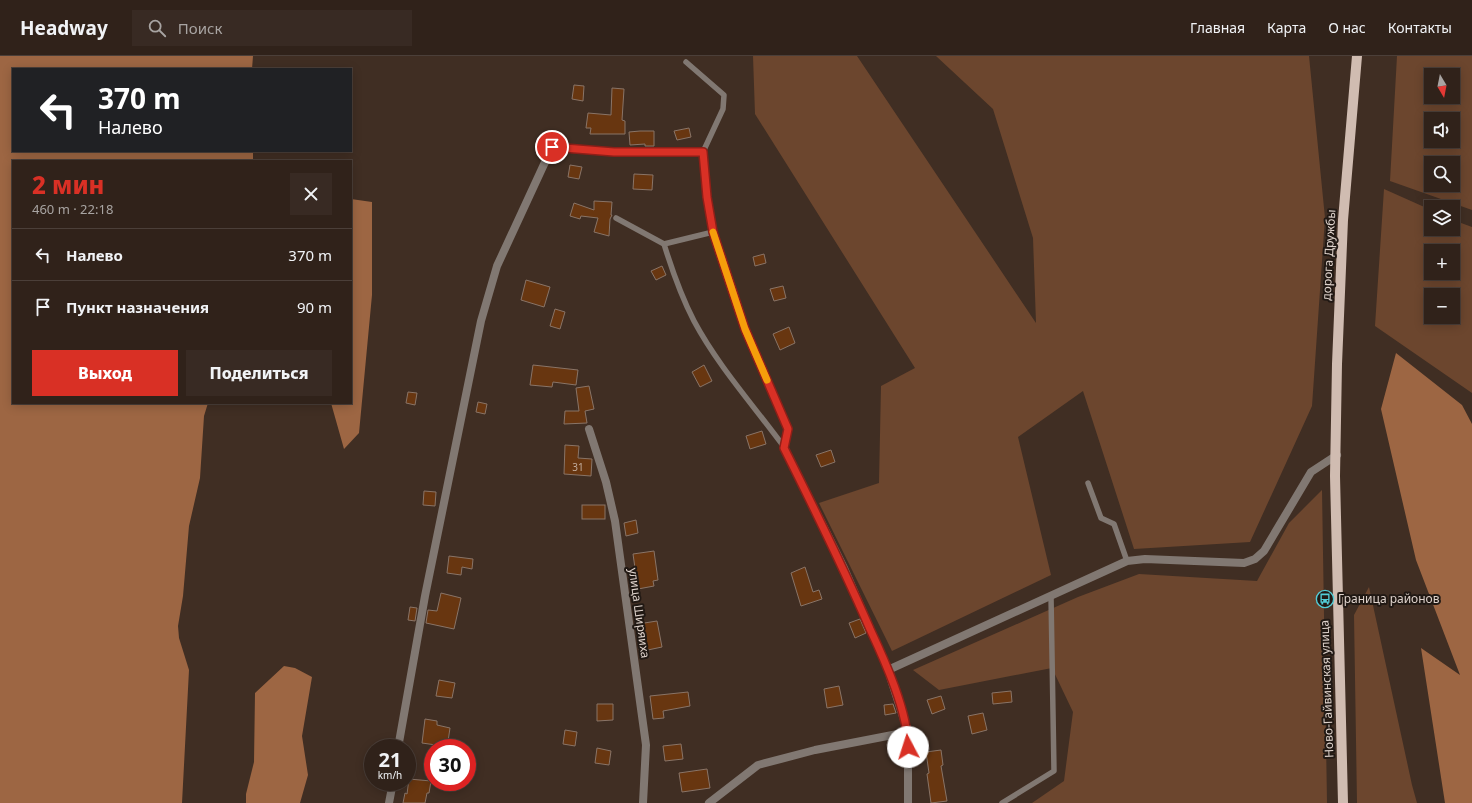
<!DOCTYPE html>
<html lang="ru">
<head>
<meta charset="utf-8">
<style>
	body { margin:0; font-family:"Noto Sans",sans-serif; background:#382a23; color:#f1f3f6; height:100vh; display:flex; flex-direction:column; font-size:15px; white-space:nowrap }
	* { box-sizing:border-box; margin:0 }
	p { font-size:13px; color:#a8a4a2 }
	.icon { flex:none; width:22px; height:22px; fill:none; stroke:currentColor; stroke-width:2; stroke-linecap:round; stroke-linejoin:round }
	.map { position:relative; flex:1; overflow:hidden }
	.sheet { position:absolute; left:12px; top:104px; width:340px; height:244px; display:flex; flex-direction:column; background:#30221a; border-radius:0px; box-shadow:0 2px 10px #0003,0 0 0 1px #4b3f39 }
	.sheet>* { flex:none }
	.top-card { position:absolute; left:12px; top:12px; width:340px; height:84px; border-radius:0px; box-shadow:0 2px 10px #0003,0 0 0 1px #4b3f39; background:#202124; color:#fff; overflow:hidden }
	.needle { width:26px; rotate:170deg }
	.fabs { position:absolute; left:1424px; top:12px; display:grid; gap:8px }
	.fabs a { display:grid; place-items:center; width:36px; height:36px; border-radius:0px; background:#30221a; box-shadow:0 2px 10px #0003,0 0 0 1px #4b3f39; font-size:20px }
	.speed { position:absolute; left:364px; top:683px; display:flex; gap:8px; font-size:20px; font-weight:700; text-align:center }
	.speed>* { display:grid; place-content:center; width:52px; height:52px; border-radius:50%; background:#30221a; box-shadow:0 2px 10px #0003,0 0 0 1px #4b3f39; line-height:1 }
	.speed small { font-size:10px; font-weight:400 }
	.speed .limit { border:6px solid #d22; background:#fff; color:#111 }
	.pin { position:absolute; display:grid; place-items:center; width:34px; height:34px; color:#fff; margin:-17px; border:2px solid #fff; border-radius:50%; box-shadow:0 1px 4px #0007 }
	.me { position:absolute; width:44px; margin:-22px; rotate:355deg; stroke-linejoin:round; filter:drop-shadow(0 0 3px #0008) }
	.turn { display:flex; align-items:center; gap:14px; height:84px; padding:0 20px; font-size:18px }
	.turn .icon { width:52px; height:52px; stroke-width:2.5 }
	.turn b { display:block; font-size:28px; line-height:34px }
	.round { display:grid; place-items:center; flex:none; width:42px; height:42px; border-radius:0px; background:#382a23 }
	.headline { display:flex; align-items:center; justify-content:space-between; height:68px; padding:0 20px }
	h1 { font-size:24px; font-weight:800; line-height:30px; color:#d93025 }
	.button { display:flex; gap:8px; margin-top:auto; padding:8px 20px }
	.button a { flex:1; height:46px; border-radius:0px; background:#d93025; color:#fff; font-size:16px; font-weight:800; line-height:46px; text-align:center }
	.button a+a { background:#382a23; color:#f1f3f6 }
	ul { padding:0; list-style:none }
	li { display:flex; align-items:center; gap:12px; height:52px; padding:0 20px; border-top:1px solid #4b3f39 }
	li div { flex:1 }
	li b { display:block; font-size:15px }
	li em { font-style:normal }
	header { display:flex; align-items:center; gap:24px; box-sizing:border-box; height:56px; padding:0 20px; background:#30221a; border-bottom:1px solid #4b3f39 }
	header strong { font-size:19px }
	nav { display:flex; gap:22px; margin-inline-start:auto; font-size:14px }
	.search { width:280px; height:36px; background:#382a23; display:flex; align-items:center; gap:10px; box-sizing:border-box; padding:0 14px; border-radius:0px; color:#a8a4a2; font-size:15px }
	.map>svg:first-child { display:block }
	.green { fill:#6c462e; fill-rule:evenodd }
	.water { fill:#9d6643 }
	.building { fill:#683610; stroke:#897467 }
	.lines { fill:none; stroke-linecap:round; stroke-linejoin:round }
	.service { stroke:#817872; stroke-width:5.5 }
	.minor { stroke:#817872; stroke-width:8 }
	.primary { stroke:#d0bcb1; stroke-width:10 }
	.route-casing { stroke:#8d1f18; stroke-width:10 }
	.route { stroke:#d93025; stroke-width:7 }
	.slow { stroke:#f59e0b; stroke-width:7 }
	.labels { text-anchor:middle; stroke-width:4; stroke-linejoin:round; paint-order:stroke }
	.number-label { font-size:10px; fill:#c1ac9d }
	.street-label { font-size:12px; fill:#dfd3cc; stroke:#211914 }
	.poi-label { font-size:12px; fill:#dfd3cc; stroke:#211914; text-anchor:start }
</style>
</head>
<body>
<header>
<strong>Headway</strong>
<div class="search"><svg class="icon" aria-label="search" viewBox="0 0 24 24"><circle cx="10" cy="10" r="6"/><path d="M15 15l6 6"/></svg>Поиск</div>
<nav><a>Главная</a><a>Карта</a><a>О нас</a><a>Контакты</a></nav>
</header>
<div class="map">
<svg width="1472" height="747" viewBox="0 0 1472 747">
	<rect width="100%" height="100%" fill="#402e23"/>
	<g class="green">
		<polygon points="753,0 857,0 1036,267 1033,182 993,53 936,0 1309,0 1325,162 1312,350 1250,486 1134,493 1083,335 1018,381 1051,519 892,595 819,447 879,427 881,330 915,312 755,58"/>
		<path d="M1397,0H1472V154L1390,125ZM1431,19H1453V41H1431ZM1431,63H1453V85H1431ZM1431,107H1453V129H1431Z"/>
		<path d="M1384,133L1431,154V173H1453V164L1472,171V337L1375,270ZM1431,195H1453V217H1431ZM1431,239H1453V261H1431Z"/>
		<polygon points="1322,434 1327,747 1032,747 1064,725 1073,656 1052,612 939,634 913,614 1078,541 1139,518 1257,525 1289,467"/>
		<polygon points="1369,531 1412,729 1417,747 1357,747 1354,559"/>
	</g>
	<g class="water">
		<polygon points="0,0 253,0 252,13 13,13 13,95 253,95 253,105 13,105 13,347 208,347 204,360 200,422 189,470 183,540 178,570 179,582 189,614 182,747 0,747"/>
		<polygon points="351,143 372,146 372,239 359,377 344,393 331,347 351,347"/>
		<polygon points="1396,297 1462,349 1472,368 1472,747 1445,747 1421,592 1460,619 1416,504 1381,353"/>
		<polygon points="284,610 295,612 312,621 302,680 308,719 300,747 246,747 246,738 254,706 255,637"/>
	</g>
	<g class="building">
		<polygon points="574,29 584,30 583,45 572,43"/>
		<polygon points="612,32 624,33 622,64 625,65 625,78 590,78 591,72 586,72 588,57 611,59"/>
		<polygon points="689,72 691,81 677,84 674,75"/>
		<polygon points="640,75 654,75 654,90 645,90 645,88 630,89 629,76"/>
		<polygon points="570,109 582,111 579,123 568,121"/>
		<polygon points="634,118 653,119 652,134 633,133"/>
		<polygon points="594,145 612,146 611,159 612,159 610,163 609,180 594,176 598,162 581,160 580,163 570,160 574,147 594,154"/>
		<polygon points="764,198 766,207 755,210 753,201"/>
		<polygon points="662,210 666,219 656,224 651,215"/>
		<polygon points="526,224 550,231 544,251 521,244"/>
		<polygon points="783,230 786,242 774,245 770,233"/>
		<polygon points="555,253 565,256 560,273 550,270"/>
		<polygon points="789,271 795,287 780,294 773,278"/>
		<polygon points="533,309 578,314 576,329 553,326 552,331 530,329"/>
		<polygon points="704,309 712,325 700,331 692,316"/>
		<polygon points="589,330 594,353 585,355 587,367 564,368 565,355 579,355 576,332"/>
		<polygon points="408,336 417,337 415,349 406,347"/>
		<polygon points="478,346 487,348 485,358 476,356"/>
		<polygon points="762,375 766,388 750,393 746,380"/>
		<polygon points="565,389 579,390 578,402 592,403 591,420 564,418"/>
		<polygon points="831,394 835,406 821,411 816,399"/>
		<polygon points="424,435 436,436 435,450 423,449"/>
		<rect x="582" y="449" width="23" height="14"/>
		<polygon points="636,464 638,477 626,480 624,467"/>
		<polygon points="654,495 658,524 653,525 654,530 638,533 633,498"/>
		<polygon points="449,500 473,503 472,513 462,511 461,519 447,517"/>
		<polygon points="805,511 813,536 819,534 822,543 801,550 791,517"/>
		<polygon points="441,537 461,542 454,573 426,567 428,554 437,555"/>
		<polygon points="410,551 417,552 415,565 408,564"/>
		<polygon points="860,563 866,577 855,582 849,567"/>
		<polygon points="657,565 662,591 643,595 638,568"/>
		<polygon points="439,624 455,627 452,642 436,640"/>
		<polygon points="839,630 843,649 827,652 824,633"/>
		<polygon points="1011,635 1012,646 993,648 992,637"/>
		<polygon points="688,636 690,650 663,655 664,662 653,663 650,640"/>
		<polygon points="941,640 945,653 932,658 927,644"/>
		<polygon points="597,648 613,648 613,664 597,665"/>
		<polygon points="893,648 896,657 885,659 884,649"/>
		<polygon points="983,657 987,674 972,678 968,660"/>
		<polygon points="425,663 437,665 437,669 450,672 447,692 435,692 436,689 422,687"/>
		<polygon points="565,674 577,676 575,690 563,688"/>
		<polygon points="681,688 683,703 665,705 663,690"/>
		<polygon points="597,692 611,695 609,709 595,707"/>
		<polygon points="941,694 943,709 941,710 947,745 931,747 927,718 929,717 926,696"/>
		<polygon points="707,713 710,732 682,736 679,717"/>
		<polygon points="409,723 431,725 429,737 427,737 425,747 403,747 405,737 407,738"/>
	</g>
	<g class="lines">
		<g class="service">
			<polyline points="686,6 724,39 723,53 703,96"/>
			<path d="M616,162L664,188C672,214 681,240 694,265C718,310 754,350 784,391"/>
			<polyline points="664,188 713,176"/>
			<polyline points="1088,427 1101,462 1114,468 1127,505"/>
			<polyline points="1002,747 1054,715 1051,540"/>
		</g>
		<g class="minor">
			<polyline points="589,373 606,426 615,465 646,689 643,747"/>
			<polyline points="888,614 1127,505 1145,503 1244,507 1255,503 1264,495 1311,416 1337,399"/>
			<polyline points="398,692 425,540 481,265 497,210 552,91 614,96 703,96 707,141 713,176 745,273 788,373 784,391 844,512 888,614 908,676 908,747"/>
			<polyline points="389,747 393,726"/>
			<polyline points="709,747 758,709 815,694 908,676"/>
		</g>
		<polyline class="primary" points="1343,747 1335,420 1337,308 1343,164 1357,0"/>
	</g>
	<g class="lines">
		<defs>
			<path id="route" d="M552,91L614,96H703L707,141L713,176L745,273L788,373L784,392C814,452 843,511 870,573C885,605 908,656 908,691"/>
		</defs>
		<use href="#route" class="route-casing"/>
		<use href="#route" class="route"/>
		<polyline class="slow" points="713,176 745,273 767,324"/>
	</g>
	<defs>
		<symbol id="bus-ring" viewBox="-11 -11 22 22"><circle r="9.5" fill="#211914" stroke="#52ccd6" stroke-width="1.5"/><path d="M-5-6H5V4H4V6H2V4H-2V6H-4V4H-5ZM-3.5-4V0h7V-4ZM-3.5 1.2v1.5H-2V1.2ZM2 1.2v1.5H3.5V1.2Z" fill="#52ccd6"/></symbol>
	</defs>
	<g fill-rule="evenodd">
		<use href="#bus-ring" x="1315" y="533" width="20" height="20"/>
	</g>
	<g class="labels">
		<g class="number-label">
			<text x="578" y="415">31</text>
		</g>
		<g class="street-label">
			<text transform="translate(1329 199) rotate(-87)" y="4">дорога Дружбы</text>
			<text transform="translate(639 557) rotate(82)" y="4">улица Ширяиха</text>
			<text transform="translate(1327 633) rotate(-92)" y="4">Ново-Гайвинская улица</text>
		</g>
		<g class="poi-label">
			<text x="1338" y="547">Граница районов</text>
		</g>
	</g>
</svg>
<div class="fabs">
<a><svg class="needle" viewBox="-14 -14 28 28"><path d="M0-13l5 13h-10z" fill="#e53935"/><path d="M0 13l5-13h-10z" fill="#a8a4a2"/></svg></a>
<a><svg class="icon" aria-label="sound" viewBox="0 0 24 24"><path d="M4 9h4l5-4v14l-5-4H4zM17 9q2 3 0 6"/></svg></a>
<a><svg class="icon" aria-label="search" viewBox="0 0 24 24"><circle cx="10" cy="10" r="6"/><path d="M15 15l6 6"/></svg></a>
<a><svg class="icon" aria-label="layers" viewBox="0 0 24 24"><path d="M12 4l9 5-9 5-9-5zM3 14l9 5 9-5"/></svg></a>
<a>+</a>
<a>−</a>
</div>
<div class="speed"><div>21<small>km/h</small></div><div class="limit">30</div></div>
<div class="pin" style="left:552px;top:91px;background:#d93025"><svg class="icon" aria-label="arrive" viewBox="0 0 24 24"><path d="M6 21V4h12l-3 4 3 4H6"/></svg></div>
<svg class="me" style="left:908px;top:691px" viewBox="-20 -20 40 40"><circle r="19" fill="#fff"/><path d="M0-13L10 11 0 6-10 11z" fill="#d93025"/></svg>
<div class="top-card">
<div class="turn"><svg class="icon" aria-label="left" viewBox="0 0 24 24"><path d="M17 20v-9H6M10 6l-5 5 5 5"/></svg><div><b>370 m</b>Налево</div></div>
</div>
<section class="sheet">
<div class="headline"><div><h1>2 мин</h1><p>460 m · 22:18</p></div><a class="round"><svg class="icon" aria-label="close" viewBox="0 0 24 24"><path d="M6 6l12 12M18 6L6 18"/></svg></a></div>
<ul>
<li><svg class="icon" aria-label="left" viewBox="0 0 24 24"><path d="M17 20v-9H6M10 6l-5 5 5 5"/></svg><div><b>Налево</b></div><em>370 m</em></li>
<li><svg class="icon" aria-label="arrive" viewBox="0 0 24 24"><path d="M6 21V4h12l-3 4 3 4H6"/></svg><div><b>Пункт назначения</b></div><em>90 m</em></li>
</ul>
<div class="button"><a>Выход</a><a>Поделиться</a></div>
</section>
</div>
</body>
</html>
